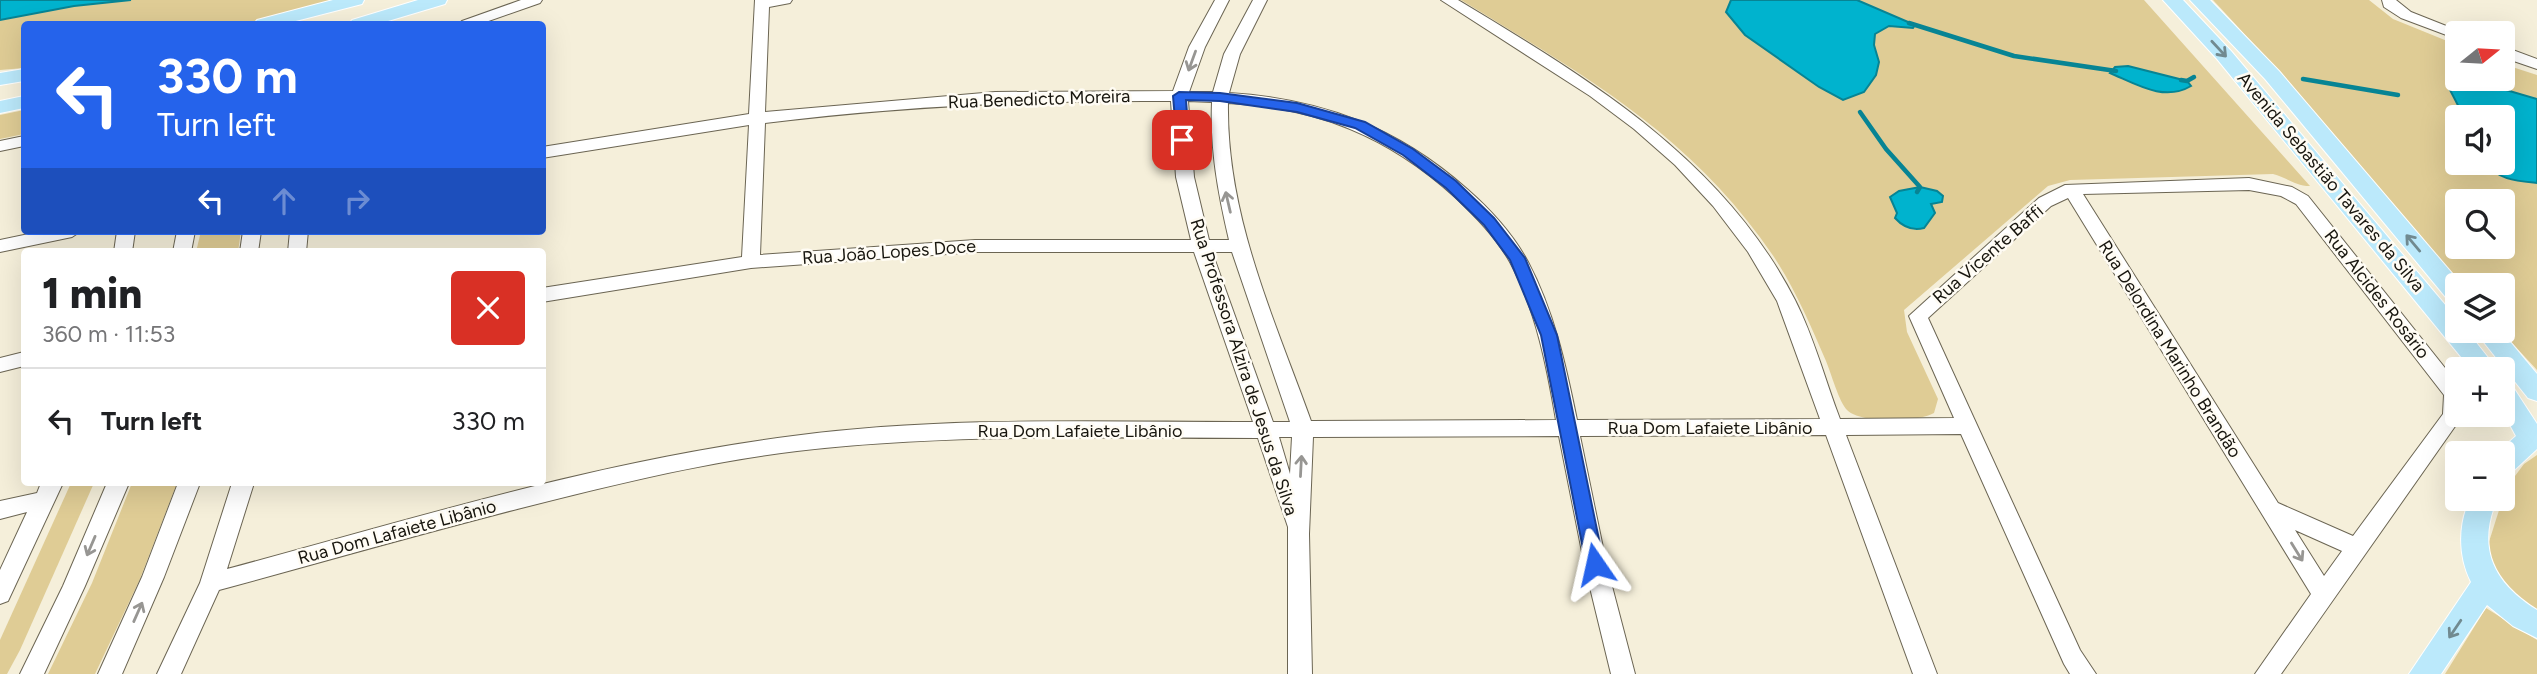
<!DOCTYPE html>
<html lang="en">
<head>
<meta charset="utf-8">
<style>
	body { margin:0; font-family:Figtree,sans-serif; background:#f2f2f2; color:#202124; height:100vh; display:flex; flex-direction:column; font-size:26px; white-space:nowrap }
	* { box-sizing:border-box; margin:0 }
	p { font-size:23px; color:#757577 }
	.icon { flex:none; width:38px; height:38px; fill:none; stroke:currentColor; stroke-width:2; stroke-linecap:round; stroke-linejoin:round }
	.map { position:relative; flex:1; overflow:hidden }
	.drawer { position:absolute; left:21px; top:248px; width:525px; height:238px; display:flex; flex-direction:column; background:#fff; border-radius:7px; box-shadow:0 7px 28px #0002 }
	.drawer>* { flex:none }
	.banner { position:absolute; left:21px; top:21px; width:525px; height:214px; border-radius:7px; box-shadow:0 7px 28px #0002; background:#2563eb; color:#fff; overflow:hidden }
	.needle { width:46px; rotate:72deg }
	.buttons { position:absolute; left:2445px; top:21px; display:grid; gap:14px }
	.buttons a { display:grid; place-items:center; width:70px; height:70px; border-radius:7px; background:#fff; box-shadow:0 7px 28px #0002; font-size:35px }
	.pin { position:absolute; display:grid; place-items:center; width:60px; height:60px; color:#fff; margin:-30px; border-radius:14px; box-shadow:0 4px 10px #0006 }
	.me { position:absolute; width:77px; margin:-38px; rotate:349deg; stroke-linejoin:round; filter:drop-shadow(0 0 5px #0008) }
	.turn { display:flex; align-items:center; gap:24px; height:147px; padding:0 21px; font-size:32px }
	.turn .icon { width:91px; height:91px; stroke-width:2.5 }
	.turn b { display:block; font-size:49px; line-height:60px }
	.lanes { display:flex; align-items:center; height:66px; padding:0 21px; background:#0003; justify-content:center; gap:35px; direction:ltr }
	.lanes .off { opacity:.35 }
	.round { display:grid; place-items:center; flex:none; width:74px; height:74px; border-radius:7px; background:#f2f2f2 }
	.headline { display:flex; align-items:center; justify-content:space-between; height:119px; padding:0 21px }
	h1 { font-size:42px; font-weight:800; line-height:52px }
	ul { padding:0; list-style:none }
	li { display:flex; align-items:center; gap:21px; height:105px; padding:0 21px; border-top:2px solid #e0e0e0 }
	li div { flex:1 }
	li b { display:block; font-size:26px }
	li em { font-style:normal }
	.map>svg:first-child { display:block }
	.green { fill:#dfcc95; fill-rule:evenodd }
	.water { fill:#00b3ce; stroke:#078494; stroke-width:2 }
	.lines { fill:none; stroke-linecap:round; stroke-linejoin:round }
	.stream { stroke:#078494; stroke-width:4.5 }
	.minor-casing { stroke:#6b6553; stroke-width:2 }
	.major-casing { stroke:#fff; stroke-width:2 }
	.minor { fill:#fff; fill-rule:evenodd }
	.major { fill:#bbe9fb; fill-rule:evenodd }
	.oneway { stroke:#718a90 }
	.oneway2 { stroke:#979693 }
	.route { fill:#2563eb; stroke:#184099; stroke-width:2 }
	.labels { text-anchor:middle; stroke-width:5; stroke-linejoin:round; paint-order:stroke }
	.street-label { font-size:18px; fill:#17150e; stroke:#fffcf4 }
</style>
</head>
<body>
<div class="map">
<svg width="2537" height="674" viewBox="0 0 2537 674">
	<rect width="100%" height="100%" fill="#f5efda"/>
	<g class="green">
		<polygon points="131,0 340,0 246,24 24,24 24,68 0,70 0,20 74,6"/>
		<path d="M1461,0H2144L2310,186C2295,186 2288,178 2273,174L2070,180L2048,186L1904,310L1907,332L1938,399L1934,413C1919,422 1860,424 1847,410C1839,402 1831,373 1826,361C1811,326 1795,289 1774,257C1691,134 1583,75 1461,0Z"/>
		<path d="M2213,0H2369L2393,19L2457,45V79H2502L2503,64L2537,75V370L2501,331L2502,285H2462C2379,190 2299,92 2213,0ZM2457,117H2502V163H2457ZM2457,201H2502V247H2457Z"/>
		<polygon points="24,110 24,134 0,139 0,115"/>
		<polygon points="201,231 241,231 238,252 196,252"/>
		<polygon points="2537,455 2537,615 2498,585 2488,545 2506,488 2524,464"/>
		<polygon points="71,483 94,483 20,650 7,674 0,674 0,640"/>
		<polygon points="132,483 177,483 140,579 95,674 48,674 92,583"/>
		<polygon points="2486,608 2537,640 2537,674 2445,674"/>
	</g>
	<g class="water">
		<polygon points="0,0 131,0 74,6 0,20"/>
		<polygon points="1731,0 1857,0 1915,25 1913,28 1889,26 1875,34 1874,45 1879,62 1876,75 1864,92 1843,100 1819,87 1745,35 1726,12"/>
		<path d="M2128,66L2187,81L2191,86C2164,102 2136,84 2110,73L2115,67Z"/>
		<path d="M2472,80L2537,99V183C2518,181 2497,180 2487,163H2502V117H2464L2449,88L2456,81Z"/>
		<path d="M1920,187L1937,191L1943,196L1942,202L1931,204L1935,213L1924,228C1912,231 1903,227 1895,218L1897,213L1890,197L1899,191Z"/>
	</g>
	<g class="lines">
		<g class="stream">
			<polyline points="1909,23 2014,56 2116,71"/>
			<polyline points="2303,79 2398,95"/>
			<polyline points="2181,80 2187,81 2194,77"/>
			<polyline points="1860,112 1886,149 1920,187 1917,192"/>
		</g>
		<defs>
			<g id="minor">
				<polygon points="521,0 542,0 540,3 480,24 459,24 462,21"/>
				<path d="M755,0H792L790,3L769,7L765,112L995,92L1173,91L1189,47L1215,0H1229L1205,47L1189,92H1213L1224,54L1253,0H1267L1240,54L1229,93C1322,99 1397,127 1467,189C1491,210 1513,234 1528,262C1554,311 1566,366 1577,420L1820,419L1777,301L1748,252L1713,206L1675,165L1634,129L1590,96L1441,0H1458C1589,79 1723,159 1795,300C1814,337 1825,380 1840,419L1954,418L1909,316L2039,198L2065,185L2249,178L2292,187L2308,196L2457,383V415H2463L2281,674H2255L2311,594L2068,198L2051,206L1928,318L2080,650L2096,674H2070L2064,664L1961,434L1846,435L1937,674H1913L1826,435L1580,436L1607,567L1635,674H1611L1585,567L1559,436L1313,437L1309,534L1312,674H1288V527L1258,438C1105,438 950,433 797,451C721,460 647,477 573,495C454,524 337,558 219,590L181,674H157L200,583L232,483H254L227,569C413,519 601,460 793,436C945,416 1100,422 1253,422L1194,252H975L751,268L542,302V288L742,257L749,125L542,158V147L749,114ZM1171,101L1176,177L1191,240H975L760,255L765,123C901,106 1035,100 1171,101ZM1188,101L1212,102C1210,150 1218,193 1229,240H1209L1194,177ZM1228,103C1318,108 1388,136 1455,197C1475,216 1496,237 1510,262C1536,310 1547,367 1556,420L1311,421C1274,318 1226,215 1228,103ZM2249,190L2281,196L2296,204L2444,395L2443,414L2353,536L2278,503L2083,194ZM1212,252H1232L1290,422H1273ZM1279,437H1292L1290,474ZM2295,530L2342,551L2324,576Z"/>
				<polygon points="2382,0 2396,0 2411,12 2464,33 2457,33 2457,39 2401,18 2384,7"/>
				<polygon points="2502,46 2537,59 2537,69 2502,57"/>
				<polygon points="24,136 24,146 0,151 0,141"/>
				<polygon points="43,231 81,231 72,237 0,252 0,240"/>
				<polygon points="117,231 135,231 132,252 114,252"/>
				<polygon points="177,231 195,231 191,252 173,252"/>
				<polygon points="243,231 261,231 258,252 240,252"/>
				<polygon points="290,231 308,231 306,252 288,252"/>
				<polygon points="24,352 24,366 0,372 0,358"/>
				<polygon points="41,483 63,483 8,601 0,604 0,570 27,512 0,519 0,501 37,493"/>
				<polygon points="107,483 129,483 85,586 44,674 20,674 63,586"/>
				<polygon points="178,483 200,483 164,577 122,674 98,674 142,577"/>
			</g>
			<g id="major">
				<polygon points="333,0 364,0 362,4 284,24 254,24 257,20"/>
				<polygon points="418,0 447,0 445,4 378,24 349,24 352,20"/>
				<polygon points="2163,0 2183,0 2231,51 2457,319 2457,331 2467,331 2497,369 2471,369 2217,59"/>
				<polygon points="2190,0 2210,0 2279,71 2462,285 2457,285 2457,303 2449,301 2265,79"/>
				<polygon points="24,69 24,81 0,85 0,73"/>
				<polygon points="24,96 24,108 0,113 0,101"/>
				<polygon points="2475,331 2501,331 2537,374 2537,401 2528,398"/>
				<polygon points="2502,382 2511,384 2537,424 2537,449 2511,473 2502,476 2502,453 2497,453 2516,436 2502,410"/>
				<path d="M2470,499H2497C2476,549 2494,583 2537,610V638L2513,626L2487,605L2441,674H2409L2471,582C2458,556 2458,525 2470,499Z"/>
			</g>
		</defs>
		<use href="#minor" class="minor-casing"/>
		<use href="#major" class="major-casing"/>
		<use href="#minor" class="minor"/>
		<use href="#major" class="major"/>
	</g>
	<defs><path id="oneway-shaft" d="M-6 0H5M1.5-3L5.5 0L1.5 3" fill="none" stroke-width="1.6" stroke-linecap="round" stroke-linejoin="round" transform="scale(1.75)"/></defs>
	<g class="oneway">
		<use href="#oneway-shaft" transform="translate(2219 49) rotate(47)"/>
		<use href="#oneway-shaft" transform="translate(2413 243) rotate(-130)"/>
		<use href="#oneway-shaft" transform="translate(2455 629) rotate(124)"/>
	</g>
	<g class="oneway2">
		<use href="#oneway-shaft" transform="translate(1192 61) rotate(110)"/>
		<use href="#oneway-shaft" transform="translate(1228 202) rotate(-103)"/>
		<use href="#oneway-shaft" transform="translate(1301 466) rotate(-87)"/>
		<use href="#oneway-shaft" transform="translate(91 546) rotate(113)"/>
		<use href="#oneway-shaft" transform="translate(2297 552) rotate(58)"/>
		<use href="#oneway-shaft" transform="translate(138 612) rotate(-66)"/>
	</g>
	<polygon class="route" points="1179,92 1220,93 1297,103 1365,122 1413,149 1456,181 1494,218 1525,258 1557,335 1604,564 1601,569 1595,571 1588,569 1586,564 1541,335 1510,260 1484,225 1446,188 1403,155 1355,128 1297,112 1220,101 1186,100 1189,140 1182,144 1177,143 1173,96"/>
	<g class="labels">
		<g class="street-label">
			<text transform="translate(1039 99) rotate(-2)" y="6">Rua Benedicto Moreira</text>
			<text transform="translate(2331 182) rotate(50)" y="6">Avenida Sebastião Tavares da Silva</text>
			<text transform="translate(889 252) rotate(-4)" y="6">Rua João Lopes Doce</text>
			<text transform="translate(1988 254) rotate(-41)" y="6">Rua Vicente Baffi</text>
			<text transform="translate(2377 294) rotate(52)" y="6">Rua Alcides Rosário</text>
			<text transform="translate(2170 349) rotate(58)" y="6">Rua Delordina Marinho Brandão</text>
			<text transform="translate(1244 367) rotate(72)" y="6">Rua Professora Alzira de Jesus da Silva</text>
			<text x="1710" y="434">Rua Dom Lafaiete Libânio</text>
			<text x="1080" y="437">Rua Dom Lafaiete Libânio</text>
			<text transform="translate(397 532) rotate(-15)" y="6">Rua Dom Lafaiete Libânio</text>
		</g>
	</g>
</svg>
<div class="buttons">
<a><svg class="needle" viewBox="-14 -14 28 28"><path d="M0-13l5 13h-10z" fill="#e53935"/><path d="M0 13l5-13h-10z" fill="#757577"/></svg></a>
<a><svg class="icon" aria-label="sound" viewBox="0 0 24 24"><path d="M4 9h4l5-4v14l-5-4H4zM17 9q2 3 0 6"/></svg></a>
<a><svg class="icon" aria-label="search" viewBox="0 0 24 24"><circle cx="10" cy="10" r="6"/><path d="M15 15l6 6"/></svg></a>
<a><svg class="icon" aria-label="layers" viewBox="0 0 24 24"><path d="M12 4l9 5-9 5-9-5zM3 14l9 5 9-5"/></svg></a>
<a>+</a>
<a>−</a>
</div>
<div class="pin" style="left:1182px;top:140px;background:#d93025"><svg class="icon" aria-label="arrive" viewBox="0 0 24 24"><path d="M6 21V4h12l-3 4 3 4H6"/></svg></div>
<svg class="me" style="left:1595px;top:564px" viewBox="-20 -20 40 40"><path d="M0-17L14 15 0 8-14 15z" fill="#2563eb" stroke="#fff" stroke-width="4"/></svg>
<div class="banner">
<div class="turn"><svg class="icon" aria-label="left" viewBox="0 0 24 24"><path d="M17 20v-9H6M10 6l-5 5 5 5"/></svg><div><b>330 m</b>Turn left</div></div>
<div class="lanes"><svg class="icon" aria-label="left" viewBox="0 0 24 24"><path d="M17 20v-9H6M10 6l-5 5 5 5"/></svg><svg class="icon off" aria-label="ahead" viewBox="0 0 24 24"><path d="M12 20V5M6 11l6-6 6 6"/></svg><svg class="icon off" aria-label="right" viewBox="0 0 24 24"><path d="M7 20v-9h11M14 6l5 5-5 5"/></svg></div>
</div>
<section class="drawer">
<div class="headline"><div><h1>1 min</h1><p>360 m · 11:53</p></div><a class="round" style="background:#d93025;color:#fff"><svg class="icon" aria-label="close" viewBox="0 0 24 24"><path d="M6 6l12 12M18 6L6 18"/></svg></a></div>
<ul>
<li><svg class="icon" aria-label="left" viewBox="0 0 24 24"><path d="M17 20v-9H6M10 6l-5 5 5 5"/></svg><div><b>Turn left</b></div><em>330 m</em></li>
</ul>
</section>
</div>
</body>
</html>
